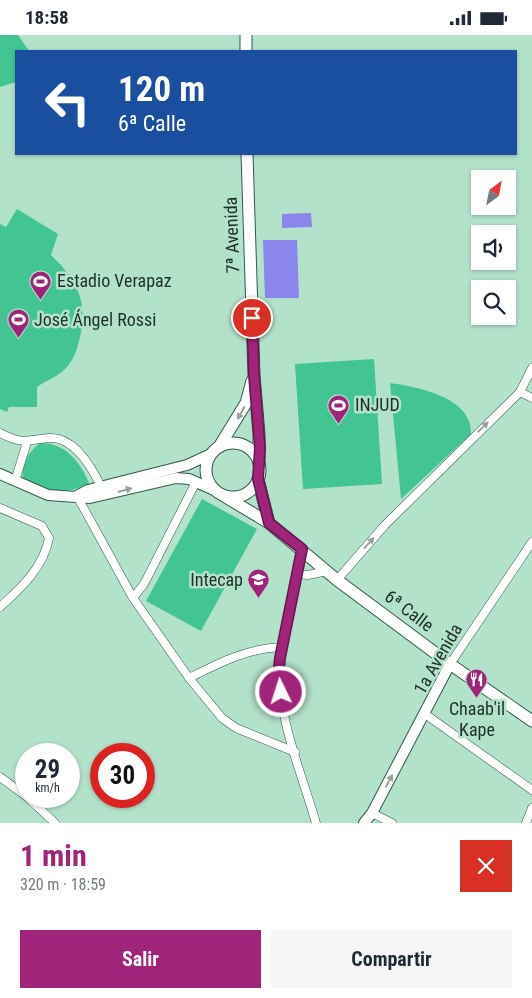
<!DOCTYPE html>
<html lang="es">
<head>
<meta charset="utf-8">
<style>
	body { margin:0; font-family:"Roboto Condensed",sans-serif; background:#f6f6f7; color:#1f2937; height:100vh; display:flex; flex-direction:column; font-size:19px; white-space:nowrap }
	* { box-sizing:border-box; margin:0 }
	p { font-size:16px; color:#747a83 }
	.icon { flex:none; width:28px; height:28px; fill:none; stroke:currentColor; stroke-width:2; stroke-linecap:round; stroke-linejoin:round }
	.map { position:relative; height:788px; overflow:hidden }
	.details { display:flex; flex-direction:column; background:#fff; flex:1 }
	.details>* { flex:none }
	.banner { position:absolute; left:15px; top:15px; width:502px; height:105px; border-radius:0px; box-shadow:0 1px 4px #0004; background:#1a4fa0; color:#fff; overflow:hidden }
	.needle { width:32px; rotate:32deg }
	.controls { position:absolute; left:471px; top:135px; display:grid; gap:10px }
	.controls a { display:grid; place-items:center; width:45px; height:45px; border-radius:0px; background:#fff; box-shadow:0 1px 4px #0004; font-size:25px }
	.speed { position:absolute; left:15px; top:708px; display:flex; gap:10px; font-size:25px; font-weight:700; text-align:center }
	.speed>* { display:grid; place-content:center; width:65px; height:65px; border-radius:50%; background:#fff; box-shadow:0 1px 4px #0004; line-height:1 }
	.speed small { font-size:12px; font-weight:400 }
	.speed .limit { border:8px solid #d22; background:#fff; color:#111 }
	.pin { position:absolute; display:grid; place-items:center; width:42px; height:42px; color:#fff; margin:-21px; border:2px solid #fff; border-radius:50%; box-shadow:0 1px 5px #0007 }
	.me { position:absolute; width:55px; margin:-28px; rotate:356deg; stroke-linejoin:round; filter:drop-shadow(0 0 4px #0008) }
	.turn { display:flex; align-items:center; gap:18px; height:105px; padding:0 20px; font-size:22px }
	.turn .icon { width:65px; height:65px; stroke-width:2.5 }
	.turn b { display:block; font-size:35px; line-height:42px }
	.round { display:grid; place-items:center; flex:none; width:52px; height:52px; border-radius:0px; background:#f6f6f7 }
	.overview { display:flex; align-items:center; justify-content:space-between; height:85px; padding:0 20px }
	h1 { font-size:30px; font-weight:700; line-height:38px; color:#9f247a }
	.cta { display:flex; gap:10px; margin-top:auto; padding:10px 20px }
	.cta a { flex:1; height:58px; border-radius:0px; background:#9f247a; color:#fff; font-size:20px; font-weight:700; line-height:58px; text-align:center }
	.cta a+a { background:#f6f6f7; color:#1f2937 }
	.status { display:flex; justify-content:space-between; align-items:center; height:35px; padding:0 25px; background:#fff; direction:ltr }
	.status svg { height:14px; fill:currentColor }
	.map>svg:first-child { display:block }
	.green { fill:#42c592 }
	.water { fill:#8a86ec }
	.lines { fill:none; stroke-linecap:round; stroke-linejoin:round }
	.minor-casing { stroke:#305a47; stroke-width:9 }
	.tertiary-casing { stroke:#305a47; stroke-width:12 }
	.secondary-casing { stroke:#305a47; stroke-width:13 }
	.minor { stroke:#fff; stroke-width:8 }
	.tertiary { stroke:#fff; stroke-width:10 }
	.secondary { stroke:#fff; stroke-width:11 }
	.oneway { fill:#9aa29e }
	.route-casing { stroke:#67174f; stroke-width:12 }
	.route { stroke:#9f247a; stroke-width:9 }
	.labels { text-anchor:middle; stroke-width:5; stroke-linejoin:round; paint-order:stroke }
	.street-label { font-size:18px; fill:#1e3027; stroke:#b3e2cb }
	.poi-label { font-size:18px; fill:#1e3027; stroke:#b3e2cb; text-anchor:start }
</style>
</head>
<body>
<div class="status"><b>18:58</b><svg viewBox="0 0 49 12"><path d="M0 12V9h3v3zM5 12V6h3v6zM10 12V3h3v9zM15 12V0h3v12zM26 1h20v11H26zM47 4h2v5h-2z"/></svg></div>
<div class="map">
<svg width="532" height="788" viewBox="0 0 532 788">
	<rect width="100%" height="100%" fill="#b3e2cb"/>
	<g class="green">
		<polygon points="0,0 18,0 29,16 16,16 16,47 0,52"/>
		<path d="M17,174L58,199L51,220C78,246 89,268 79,306C77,315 73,326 66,333C58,342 47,345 37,352V372H9L7,377L0,374V189L6,192Z"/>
		<polygon points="374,324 382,449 303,454 295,329"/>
		<path d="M390,348C418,352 472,362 471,399L401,464Z"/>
		<path d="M40,408C65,408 79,425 89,448C66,462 47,455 23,445C21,429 27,418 40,408Z"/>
		<polygon points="202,464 257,494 201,596 146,566"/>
	</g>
	<g class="water">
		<polygon points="311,178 312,192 282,193 282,179"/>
		<polygon points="263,205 297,205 299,263 265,263"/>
	</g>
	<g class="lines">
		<defs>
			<g id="minor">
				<polyline points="520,357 532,363"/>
				<path d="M0,398C24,410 24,405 49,403C75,401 94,436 103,456"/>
				<polyline points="15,446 27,407"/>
				<polyline points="77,461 133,563 189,643 222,683 236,693 295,717"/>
				<path d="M0,473L42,491L49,503C44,532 21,553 0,572"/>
				<path d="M302,515L280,623C275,678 301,736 316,788"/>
				<polyline points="297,539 308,540 327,536"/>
				<polyline points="337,545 385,490 520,357 532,333"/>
				<polyline points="133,563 144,549 196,447"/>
				<polyline points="450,629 532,507"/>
				<path d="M189,643C219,628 248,613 282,612"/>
				<polyline points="425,679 532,755"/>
				<polyline points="0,742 26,761"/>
				<polyline points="26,761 55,788"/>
				<polyline points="372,778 392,788"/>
				<polyline points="526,788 532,773"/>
			</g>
			<g id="tertiary">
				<polyline points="0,439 48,460 90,463 176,443 189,444 214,455"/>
				<polyline points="77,461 88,455 187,430 211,419"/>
				<polyline points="364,788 372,778 450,629"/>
			</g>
			<g id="secondary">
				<polyline points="246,0 246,16"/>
				<polyline points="247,119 254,340 259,399 259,429"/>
				<circle cx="233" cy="435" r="27"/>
				<polyline points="219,412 246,368 252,346"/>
				<polyline points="258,444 269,488"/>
				<polyline points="224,461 269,488 337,545 450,629 532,686"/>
			</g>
		</defs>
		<use href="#minor" class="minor-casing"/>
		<use href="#tertiary" class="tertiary-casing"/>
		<use href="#secondary" class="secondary-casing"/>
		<use href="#minor" class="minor"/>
		<use href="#tertiary" class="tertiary"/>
		<use href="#secondary" class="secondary"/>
	</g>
	<defs><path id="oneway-solid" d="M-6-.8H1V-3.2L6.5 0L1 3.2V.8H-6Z" transform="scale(1.25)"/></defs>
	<g class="oneway">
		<use href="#oneway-solid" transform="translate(241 378) rotate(119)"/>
		<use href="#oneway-solid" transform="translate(483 392) rotate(-45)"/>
		<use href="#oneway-solid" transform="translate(125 455) rotate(-15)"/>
		<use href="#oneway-solid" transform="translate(369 508) rotate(-48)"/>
		<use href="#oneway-solid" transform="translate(389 746) rotate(-62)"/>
	</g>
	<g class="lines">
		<defs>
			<polyline id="route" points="252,283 254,340 260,413 258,444 269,488 302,514 280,623 278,642 281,657"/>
		</defs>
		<use href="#route" class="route-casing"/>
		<use href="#route" class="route"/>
	</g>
	<defs>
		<symbol id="stadium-pin" viewBox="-11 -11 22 30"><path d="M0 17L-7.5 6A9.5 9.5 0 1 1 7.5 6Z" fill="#9f247a" stroke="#b3e2cb"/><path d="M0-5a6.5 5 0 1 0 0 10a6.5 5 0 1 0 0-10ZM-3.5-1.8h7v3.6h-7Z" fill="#fff"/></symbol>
		<symbol id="university-pin" viewBox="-11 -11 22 30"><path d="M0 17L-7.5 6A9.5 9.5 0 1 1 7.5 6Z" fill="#9f247a" stroke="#b3e2cb"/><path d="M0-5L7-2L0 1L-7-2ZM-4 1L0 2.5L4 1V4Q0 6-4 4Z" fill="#fff"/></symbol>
		<symbol id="restaurant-pin" viewBox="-11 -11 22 30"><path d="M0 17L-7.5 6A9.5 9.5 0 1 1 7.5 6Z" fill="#9f247a" stroke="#b3e2cb"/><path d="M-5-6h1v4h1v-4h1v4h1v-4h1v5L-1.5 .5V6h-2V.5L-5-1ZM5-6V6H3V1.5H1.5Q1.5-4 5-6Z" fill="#fff"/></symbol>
	</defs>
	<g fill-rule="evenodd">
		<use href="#stadium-pin" x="28" y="234" width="25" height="34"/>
		<use href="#stadium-pin" x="6" y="272" width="25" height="34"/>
		<use href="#stadium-pin" x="326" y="358" width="25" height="34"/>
		<use href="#university-pin" x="246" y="532" width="25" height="34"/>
		<use href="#restaurant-pin" x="464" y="632" width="25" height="34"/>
	</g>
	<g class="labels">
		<g class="street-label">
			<text transform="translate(232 200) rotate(-92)" y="6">7ª Avenida</text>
			<text transform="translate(409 576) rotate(37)" y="6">6ª Calle</text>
			<text transform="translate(438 624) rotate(-60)" y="6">1a Avenida</text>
		</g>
		<g class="poi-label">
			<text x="57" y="252">Estadio Verapaz</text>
			<text x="34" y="291">José Ángel Rossi</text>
			<text x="355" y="376">INJUD</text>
			<text x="243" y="551" text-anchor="end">Intecap</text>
			<text x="477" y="680" text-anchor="middle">Chaab'il<tspan x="477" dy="21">Kape</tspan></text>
		</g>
	</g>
</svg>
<div class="controls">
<a><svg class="needle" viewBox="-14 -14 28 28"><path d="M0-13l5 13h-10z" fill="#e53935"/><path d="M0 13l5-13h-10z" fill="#747a83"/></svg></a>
<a><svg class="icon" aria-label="sound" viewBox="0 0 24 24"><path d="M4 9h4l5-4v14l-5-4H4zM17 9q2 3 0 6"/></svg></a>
<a><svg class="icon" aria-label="search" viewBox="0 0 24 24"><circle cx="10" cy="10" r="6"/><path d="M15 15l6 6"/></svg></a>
</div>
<div class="speed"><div>29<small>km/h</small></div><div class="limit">30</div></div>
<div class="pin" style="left:252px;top:283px;background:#d93025"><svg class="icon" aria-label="arrive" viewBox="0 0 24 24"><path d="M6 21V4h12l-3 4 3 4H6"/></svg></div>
<svg class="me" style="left:281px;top:657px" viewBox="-20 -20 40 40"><circle r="17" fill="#9f247a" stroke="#fff" stroke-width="3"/><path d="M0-11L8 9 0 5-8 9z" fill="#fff"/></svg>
<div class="banner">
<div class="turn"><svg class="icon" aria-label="left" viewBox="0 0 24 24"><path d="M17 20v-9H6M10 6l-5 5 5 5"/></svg><div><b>120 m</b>6ª Calle</div></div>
</div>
</div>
<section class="details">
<div class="overview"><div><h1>1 min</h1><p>320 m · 18:59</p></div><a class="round" style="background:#d93025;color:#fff"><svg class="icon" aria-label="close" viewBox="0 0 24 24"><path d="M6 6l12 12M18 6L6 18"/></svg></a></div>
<div class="cta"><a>Salir</a><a>Compartir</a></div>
</section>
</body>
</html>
